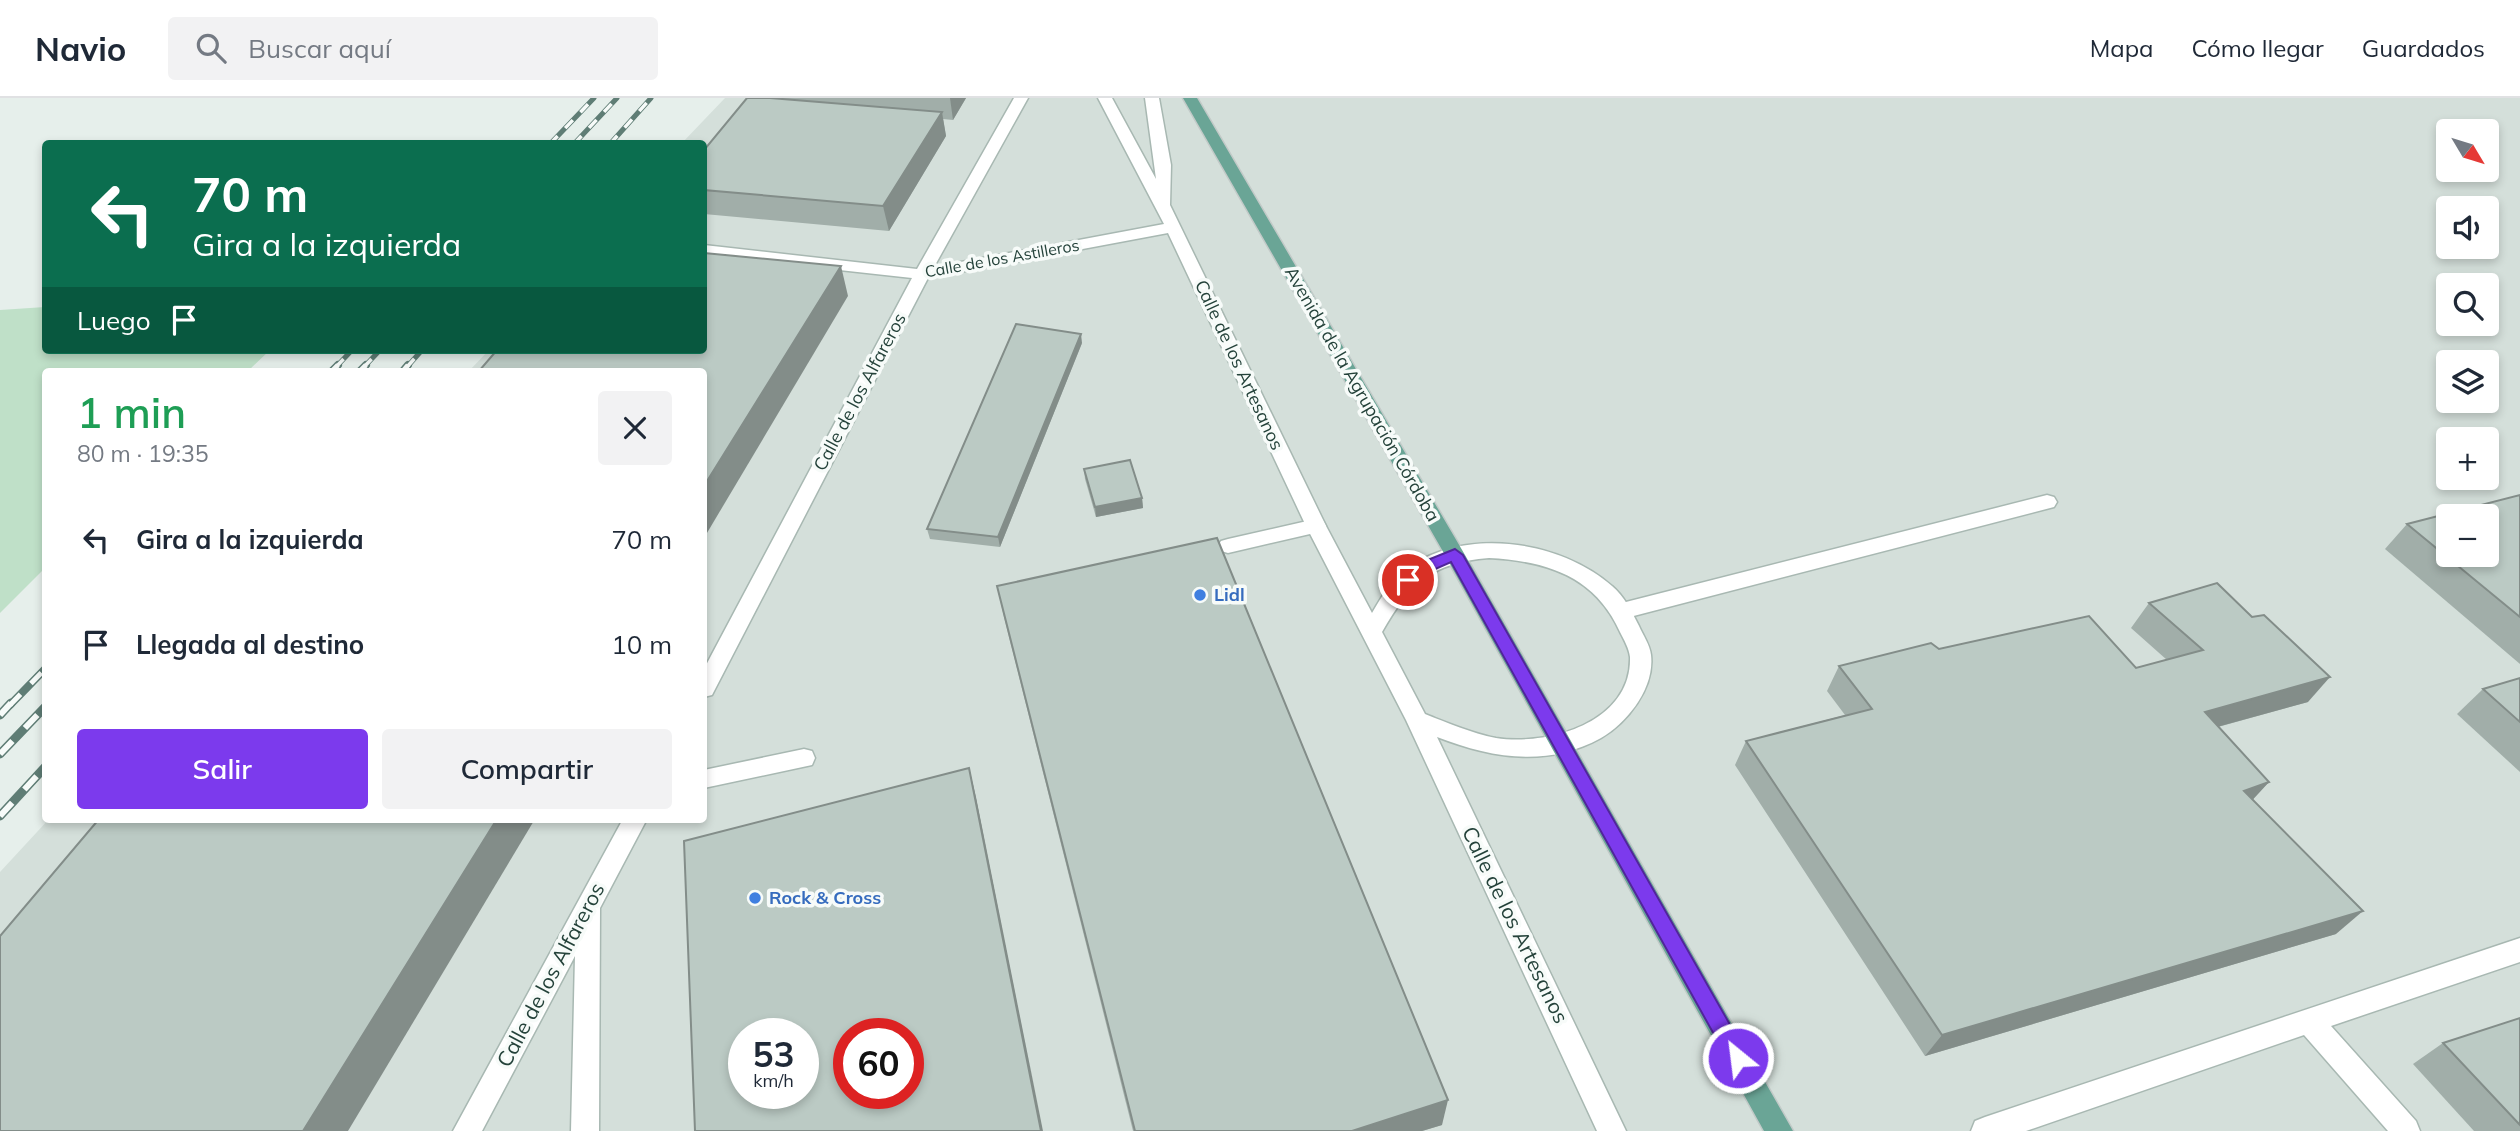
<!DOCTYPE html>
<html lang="es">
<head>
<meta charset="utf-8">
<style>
	body { margin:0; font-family:Mulish,sans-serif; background:#f2f2f3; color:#1f2937; height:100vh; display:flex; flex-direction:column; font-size:26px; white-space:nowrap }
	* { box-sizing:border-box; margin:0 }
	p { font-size:23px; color:#747a83 }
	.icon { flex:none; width:38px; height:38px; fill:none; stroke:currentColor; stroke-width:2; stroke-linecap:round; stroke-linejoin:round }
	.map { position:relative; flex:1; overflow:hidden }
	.side { position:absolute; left:42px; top:270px; width:665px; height:455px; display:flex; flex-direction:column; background:#fff; border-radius:7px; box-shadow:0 4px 10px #0003 }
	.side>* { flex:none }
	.banner { position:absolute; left:42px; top:42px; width:665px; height:214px; border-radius:7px; box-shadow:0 4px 10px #0003; background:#0b6e4f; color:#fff; overflow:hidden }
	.needle { width:46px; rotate:128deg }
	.fabs { position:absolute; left:2436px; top:21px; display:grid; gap:14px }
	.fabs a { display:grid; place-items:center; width:63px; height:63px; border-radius:7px; background:#fff; box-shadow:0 4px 10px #0003; font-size:35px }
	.speed { position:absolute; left:728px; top:920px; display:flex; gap:14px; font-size:35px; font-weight:700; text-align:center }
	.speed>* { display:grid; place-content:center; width:91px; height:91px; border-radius:50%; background:#fff; box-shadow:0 4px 10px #0003; line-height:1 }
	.speed small { font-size:18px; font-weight:400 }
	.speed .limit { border:10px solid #d22; background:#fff; color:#111 }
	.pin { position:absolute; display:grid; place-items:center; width:60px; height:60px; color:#fff; margin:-30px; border:4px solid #fff; border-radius:50%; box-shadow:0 2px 7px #0007 }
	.me { position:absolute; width:77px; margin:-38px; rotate:331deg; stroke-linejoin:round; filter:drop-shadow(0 0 5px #0008) }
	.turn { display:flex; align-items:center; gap:24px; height:147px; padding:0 35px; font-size:32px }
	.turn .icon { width:91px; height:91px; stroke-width:2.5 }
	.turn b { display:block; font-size:49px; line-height:60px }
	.then { display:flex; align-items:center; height:66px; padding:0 35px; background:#0003; gap:14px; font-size:26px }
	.round { display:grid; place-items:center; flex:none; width:74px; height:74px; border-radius:7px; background:#f2f2f3 }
	.headline { display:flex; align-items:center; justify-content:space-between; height:119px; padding:0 35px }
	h1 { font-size:42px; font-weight:600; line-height:52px; color:#1e9e55 }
	.action { display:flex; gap:14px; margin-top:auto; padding:14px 35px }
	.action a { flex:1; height:80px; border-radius:7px; background:#7c3aed; color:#fff; font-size:28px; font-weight:600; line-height:80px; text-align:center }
	.action a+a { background:#f2f2f3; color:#1f2937 }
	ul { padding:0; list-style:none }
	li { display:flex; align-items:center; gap:21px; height:105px; padding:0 35px }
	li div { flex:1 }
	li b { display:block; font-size:26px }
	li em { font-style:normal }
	header { display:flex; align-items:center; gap:42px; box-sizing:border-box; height:98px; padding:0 35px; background:#fff; border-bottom:2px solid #e0e1e3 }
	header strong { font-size:33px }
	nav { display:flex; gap:38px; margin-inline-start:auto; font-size:24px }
	.search { width:490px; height:63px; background:#f2f2f3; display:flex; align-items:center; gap:18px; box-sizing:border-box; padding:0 24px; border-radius:7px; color:#747a83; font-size:26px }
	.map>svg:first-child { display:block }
	.built { fill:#d4dfda; fill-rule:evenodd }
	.green { fill:#bfe0c8 }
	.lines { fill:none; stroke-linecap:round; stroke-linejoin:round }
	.service-casing { stroke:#a8b8b2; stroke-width:3 }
	.minor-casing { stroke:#a8b8b2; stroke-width:3 }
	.primary-casing { stroke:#c2cac8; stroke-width:3 }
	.service { fill:#fff; fill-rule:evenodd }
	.minor { fill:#fff; fill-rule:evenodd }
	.primary { fill:#6aa596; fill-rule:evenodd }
	.rail-far2-casing { stroke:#5f7d75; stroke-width:5 }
	.rail-far1-casing { stroke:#5f7d75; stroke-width:8 }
	.rail-casing { stroke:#5f7d75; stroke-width:9 }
	.rail-far2 { stroke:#f7fbf9; stroke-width:3.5; stroke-dasharray:11; stroke-linecap:butt }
	.rail-far1 { stroke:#f7fbf9; stroke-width:5; stroke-dasharray:15; stroke-linecap:butt }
	.rail { stroke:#f7fbf9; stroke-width:6; stroke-dasharray:18; stroke-linecap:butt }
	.wall { fill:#a1aea9 }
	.shaded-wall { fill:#838d89 }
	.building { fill:#bbcac4; stroke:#838d89; stroke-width:2; fill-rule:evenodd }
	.route { fill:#7c3aed; stroke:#51269a; stroke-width:2 }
	.shop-dot { fill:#3f7fe0; stroke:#f7fbf9; stroke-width:2.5 }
	.labels { text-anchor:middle; stroke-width:7; stroke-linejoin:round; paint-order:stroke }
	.far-street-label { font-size:16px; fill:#24423a; stroke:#f7fbf9 }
	.street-label { font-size:18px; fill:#24423a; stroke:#f7fbf9 }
	.shop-label { font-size:18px; font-weight:bold; fill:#366cbe; stroke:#f7fbf9; text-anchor:start }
	.near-street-label { font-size:21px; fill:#24423a; stroke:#f7fbf9 }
</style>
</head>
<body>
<header>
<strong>Navio</strong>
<div class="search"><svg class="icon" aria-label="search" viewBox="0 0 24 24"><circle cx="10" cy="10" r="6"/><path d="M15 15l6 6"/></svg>Buscar aquí</div>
<nav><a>Mapa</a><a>Cómo llegar</a><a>Guardados</a></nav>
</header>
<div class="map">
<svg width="2520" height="1033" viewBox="0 0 2520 1033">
	<rect width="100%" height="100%" fill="#e6efeb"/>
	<path class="built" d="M725,0H2520V1033H0V774L49,721H704V273H469L489,252H704V46L682,45ZM2448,33H2487V72H2448ZM2448,110H2487V149H2448ZM2448,187H2487V226H2448ZM2448,264H2487V303H2448ZM2448,341H2487V380H2448ZM2448,418H2487V457H2448ZM744,936H803V996H744ZM849,936H908V996H849Z"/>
	<polygon class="green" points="45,209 46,252 270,252 248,273 46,273 45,470 0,515 0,212"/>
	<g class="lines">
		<defs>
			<g id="service">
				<polygon points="2047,397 2054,399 2057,404 2054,409 1622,521 1615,518 1612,513 1615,508 1622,505"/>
				<polygon points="1316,421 1323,423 1326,428 1323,433 1228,455 1221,453 1218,448 1221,443 1228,441"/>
				<polygon points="804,651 812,653 815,660 812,667 704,690 704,672"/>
				<polygon points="2520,840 2520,864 2331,928 2416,1023 2420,1033 2388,1033 2304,937 2026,1033 1971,1033 1975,1023 1985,1019"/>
			</g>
			<g id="minor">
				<path d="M1014,0H1028L934,169L1164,126L1098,0H1112L1156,81L1145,0H1159L1171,67L1170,107L1326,428L1372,515C1382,498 1392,481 1408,470C1466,428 1561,443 1612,488C1624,498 1632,514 1639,528C1643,537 1650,547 1651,557C1655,590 1627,625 1601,640C1547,670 1491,660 1437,639L1626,1033H1597L1406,622L1306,428L1168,135L928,180L712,597L704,599V571L912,180L704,157V147L917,171ZM1489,460C1546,463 1595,478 1620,534C1624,542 1629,550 1630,559C1632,625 1548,648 1496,640C1471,635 1448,625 1425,616L1382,534C1410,485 1431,465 1489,460Z"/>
				<polygon points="623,721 647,721 600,810 599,1033 571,1033 575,858 482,1033 453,1033"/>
			</g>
			<polygon id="primary" points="1183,0 1197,0 1465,457 1793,1033 1764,1033 1445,457"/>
		</defs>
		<use href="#service" class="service-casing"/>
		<use href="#minor" class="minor-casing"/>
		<use href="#primary" class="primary-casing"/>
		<use href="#service" class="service"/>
		<use href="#minor" class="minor"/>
		<use href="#primary" class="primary"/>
		<defs>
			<g id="rail-far2">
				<polyline points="550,46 594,0"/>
				<polyline points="574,46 617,0"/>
				<polyline points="610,46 651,0"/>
				<polyline points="336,269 352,252"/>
				<polyline points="364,269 380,252"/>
				<polyline points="407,269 422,252"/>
			</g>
			<g id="rail-far1">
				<polyline points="332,273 338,267"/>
				<polyline points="360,273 366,267"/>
				<polyline points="403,273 408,267"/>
				<polyline points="10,607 46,570"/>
			</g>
			<g id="rail">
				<polyline points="0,617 11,605"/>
				<polyline points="0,656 46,608"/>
				<polyline points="0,718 46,668"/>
			</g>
		</defs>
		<use href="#rail-far2" class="rail-far2-casing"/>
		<use href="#rail-far1" class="rail-far1-casing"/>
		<use href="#rail" class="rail-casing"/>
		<use href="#rail-far2" class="rail-far2"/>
		<use href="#rail-far1" class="rail-far1"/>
		<use href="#rail" class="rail"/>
	</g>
	<g class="wall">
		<polygon points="776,0 966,0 953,22 943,21 946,38 889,133 704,116 704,52"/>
		<polygon points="1082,245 1000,449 930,441 927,431"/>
		<polygon points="1084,371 1142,400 1143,410 1096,419 1085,381"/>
		<polygon points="2520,397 2520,566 2385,451 2407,426"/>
		<polygon points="997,488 1442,1027 1422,1033 1133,1033 1004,519"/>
		<polygon points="2149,505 2308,604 2218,629 2269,684 2253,701 2336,836 1925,958 1735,667 1746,643 1845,617 1827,593 1839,568 1939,551 2136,570 2167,562 2131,530"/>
		<polygon points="2520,580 2520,674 2457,616 2483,591"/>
		<polygon points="2520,920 2520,1033 2474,1033 2413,966 2443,945"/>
	</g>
	<g class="shaded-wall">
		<polygon points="950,0 966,0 953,22"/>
		<polygon points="942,14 946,38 889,133 883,108"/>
		<polygon points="841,168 848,198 704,440 704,388"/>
		<polygon points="1081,236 1082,245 1000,449 998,439"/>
		<polygon points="1142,400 1143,410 1096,419 1095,409"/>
		<polygon points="2330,579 2308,604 2184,638 2205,614"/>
		<polygon points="969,670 976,699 1043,1033 1041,1033"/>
		<polygon points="2269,684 2246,709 2244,693"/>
		<polygon points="497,721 535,721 348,1033 303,1033"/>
		<polygon points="2363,813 2336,836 1925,958 1942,937"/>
		<polygon points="1448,1002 1442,1027 1422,1033 1352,1033"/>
	</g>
	<g class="building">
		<polygon points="747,0 770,0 942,14 883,108 704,92 704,52"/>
		<polygon points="704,155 841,168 704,388 704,273 479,273 497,252 704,252"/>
		<polygon points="1016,226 1081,236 998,439 927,431"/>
		<polygon points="1130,362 1142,400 1095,409 1084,371"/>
		<path d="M2520,397V519L2407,426ZM2448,418H2487V457H2448Z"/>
		<polygon points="1217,440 1448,1002 1352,1033 1135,1033 997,488"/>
		<polygon points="2217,485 2252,519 2264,517 2330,579 2205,614 2269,684 2244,693 2363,813 1942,937 1746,643 1872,611 1839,568 1931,545 1939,551 2089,518 2136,570 2203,552 2149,505"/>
		<polygon points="2520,580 2520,624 2483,591"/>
		<path d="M969,670L1041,1033H695L684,743ZM744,936H803V996H744ZM849,936H908V996H849Z"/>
		<polygon points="99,721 497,721 303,1033 0,1033 0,838"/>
		<polygon points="2520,920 2520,1027 2443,945"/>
	</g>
	<polygon class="route" points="1455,451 1463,457 1745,953 1748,960 1745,967 1738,970 1731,967 1451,464 1426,475 1413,486 1402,486 1400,482 1415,467"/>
	<g class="shop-dot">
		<circle cx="1200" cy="497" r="7"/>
		<circle cx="755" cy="800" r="7"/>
	</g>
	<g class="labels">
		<g class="far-street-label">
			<text transform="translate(1002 160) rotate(-10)" y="6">Calle de los Astilleros</text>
		</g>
		<g class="street-label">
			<text transform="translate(1239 267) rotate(65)" y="6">Calle de los Artesanos</text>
			<text transform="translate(860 294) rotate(-62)" y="6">Calle de los Alfareros</text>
			<text transform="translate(1362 296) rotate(60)" y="6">Avenida de la Agrupación Córdoba</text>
		</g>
		<g class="shop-label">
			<text x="1214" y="503">Lidl</text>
			<text x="769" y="806">Rock &amp; Cross</text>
		</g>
		<g class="near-street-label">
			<text transform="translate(1515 827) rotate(64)" y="7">Calle de los Artesanos</text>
			<text transform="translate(551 877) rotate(-62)" y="7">Calle de los Alfareros</text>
		</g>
	</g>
</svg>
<div class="fabs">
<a><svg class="needle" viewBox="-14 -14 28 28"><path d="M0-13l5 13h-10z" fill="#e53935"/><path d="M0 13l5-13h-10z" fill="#747a83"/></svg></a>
<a><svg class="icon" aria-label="sound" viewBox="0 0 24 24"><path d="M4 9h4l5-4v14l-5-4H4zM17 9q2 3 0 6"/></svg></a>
<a><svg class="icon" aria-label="search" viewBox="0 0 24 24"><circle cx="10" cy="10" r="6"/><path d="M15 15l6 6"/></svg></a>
<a><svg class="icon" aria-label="layers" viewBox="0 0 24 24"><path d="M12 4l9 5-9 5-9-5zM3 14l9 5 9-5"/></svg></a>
<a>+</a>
<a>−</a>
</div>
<div class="speed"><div>53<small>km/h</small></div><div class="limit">60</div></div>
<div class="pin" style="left:1408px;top:482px;background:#d93025"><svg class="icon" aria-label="arrive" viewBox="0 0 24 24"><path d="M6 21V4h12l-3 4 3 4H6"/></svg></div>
<svg class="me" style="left:1738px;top:960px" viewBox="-20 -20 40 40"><circle r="17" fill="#7c3aed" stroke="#fff" stroke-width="3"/><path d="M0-11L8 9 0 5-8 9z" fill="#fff"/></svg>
<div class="banner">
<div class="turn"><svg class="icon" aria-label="left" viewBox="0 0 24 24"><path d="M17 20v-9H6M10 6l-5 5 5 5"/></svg><div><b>70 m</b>Gira a la izquierda</div></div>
<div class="then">Luego<svg class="icon" aria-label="arrive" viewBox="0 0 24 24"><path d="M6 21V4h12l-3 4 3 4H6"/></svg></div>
</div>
<section class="side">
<div class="headline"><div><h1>1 min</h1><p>80 m · 19:35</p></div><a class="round"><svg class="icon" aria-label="close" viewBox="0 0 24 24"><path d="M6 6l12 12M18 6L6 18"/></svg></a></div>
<ul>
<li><svg class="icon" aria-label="left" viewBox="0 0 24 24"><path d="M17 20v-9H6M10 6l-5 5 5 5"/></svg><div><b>Gira a la izquierda</b></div><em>70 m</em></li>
<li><svg class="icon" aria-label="arrive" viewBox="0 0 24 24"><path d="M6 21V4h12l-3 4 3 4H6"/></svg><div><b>Llegada al destino</b></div><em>10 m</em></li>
</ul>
<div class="action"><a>Salir</a><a>Compartir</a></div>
</section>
</div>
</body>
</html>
